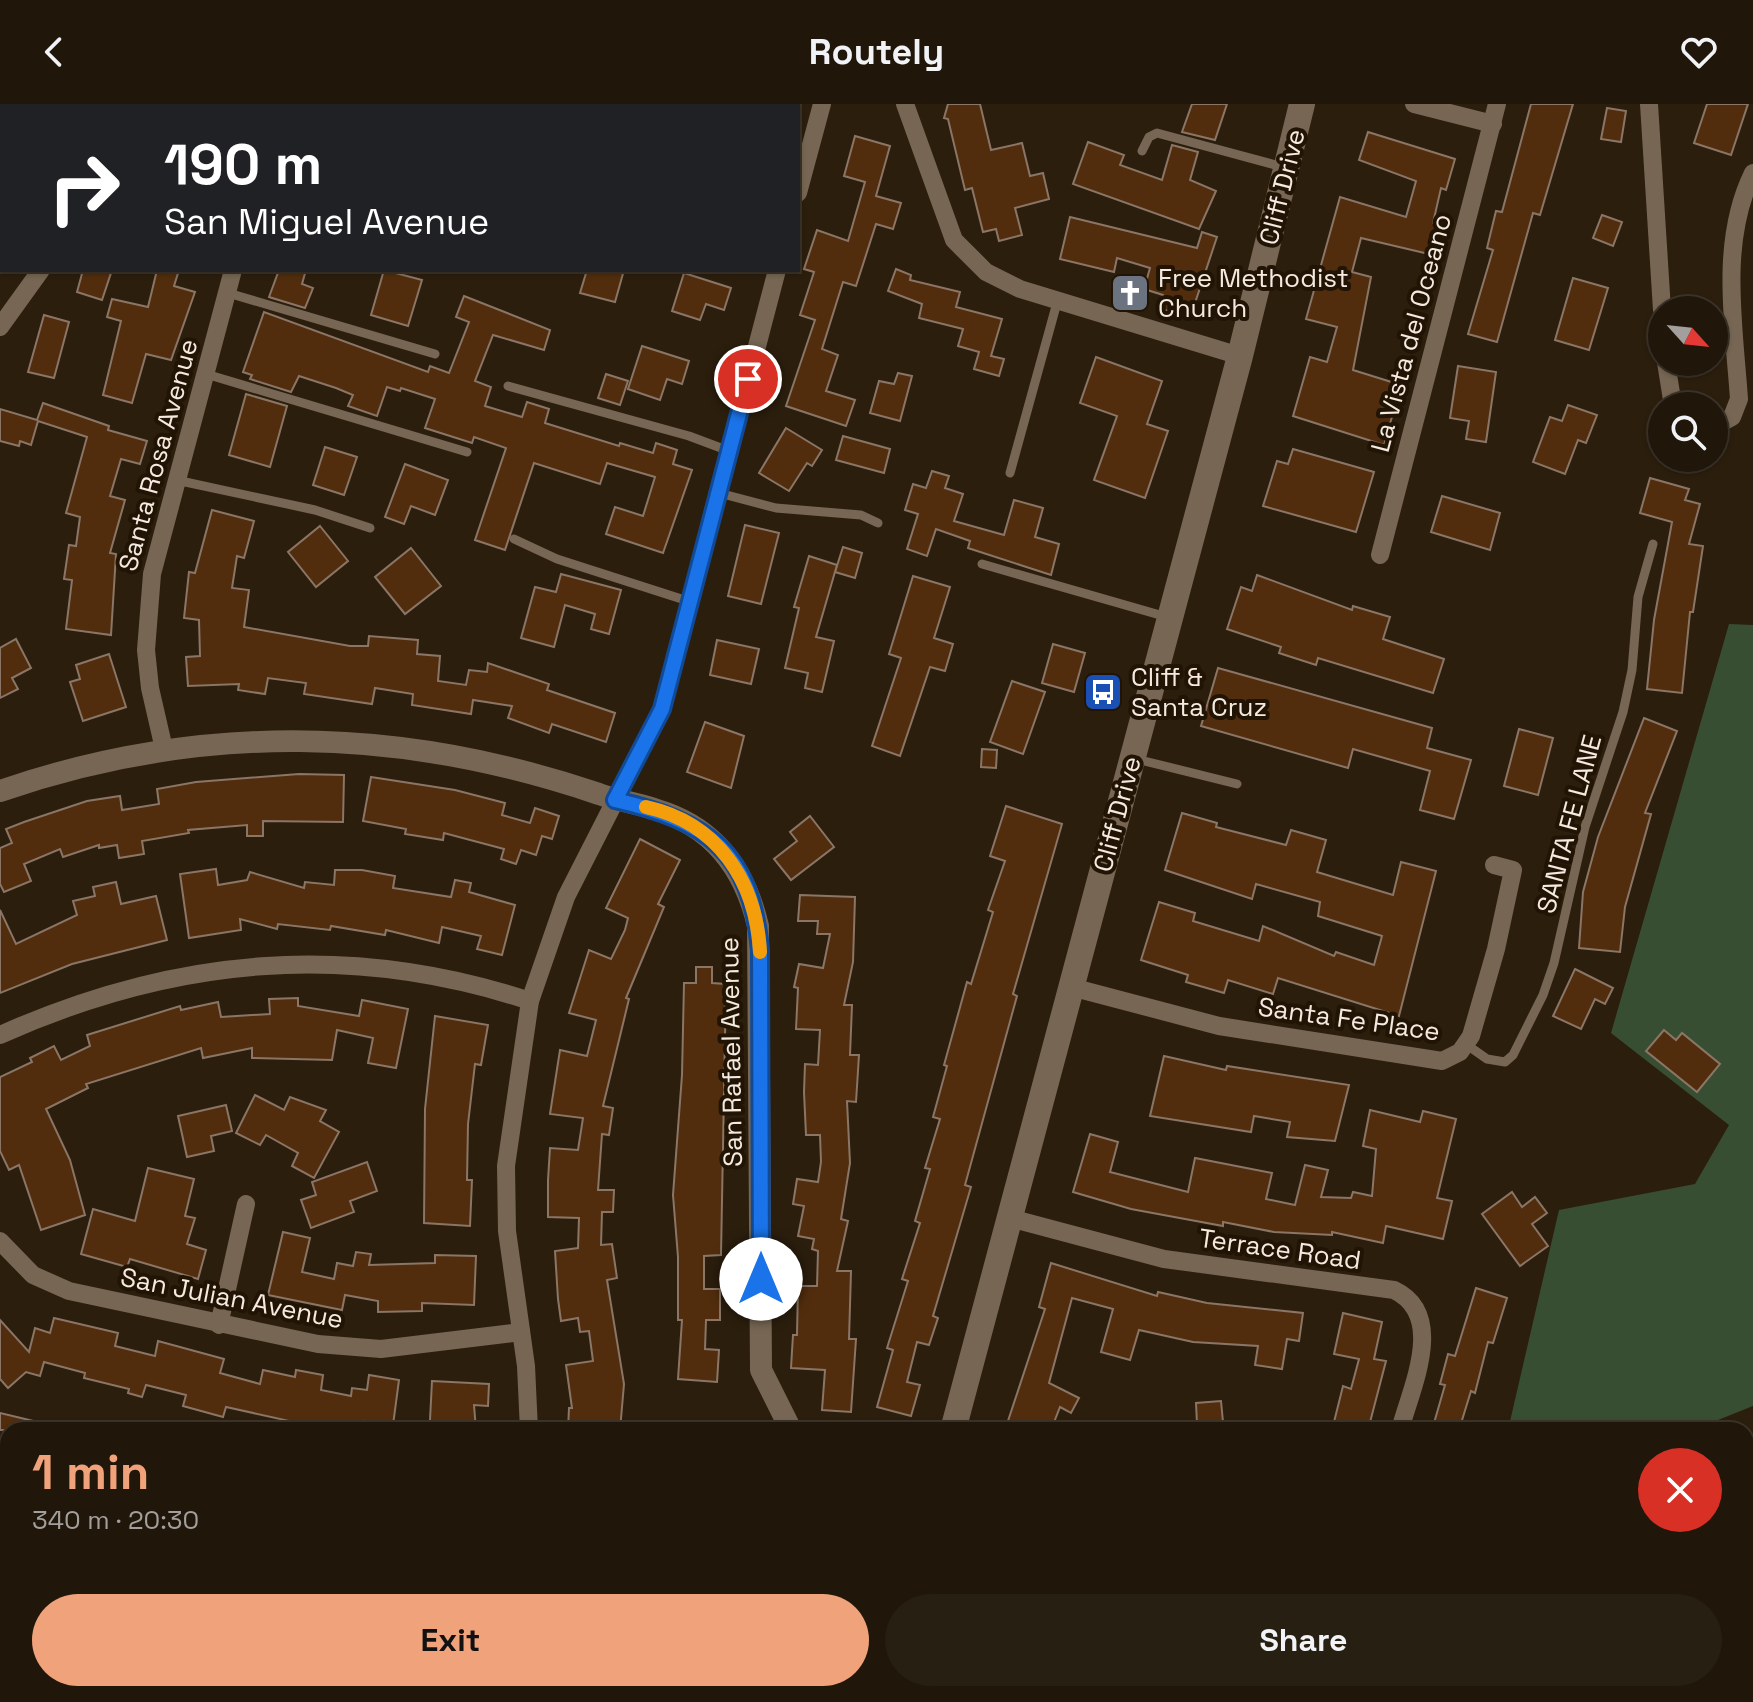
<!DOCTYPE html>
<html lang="en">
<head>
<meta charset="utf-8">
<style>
	body { margin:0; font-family:"Space Grotesk",sans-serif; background:#281f13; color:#f1f3f6; height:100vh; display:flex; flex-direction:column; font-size:30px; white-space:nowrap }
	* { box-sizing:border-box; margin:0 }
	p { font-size:26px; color:#a29f9c }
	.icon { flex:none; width:44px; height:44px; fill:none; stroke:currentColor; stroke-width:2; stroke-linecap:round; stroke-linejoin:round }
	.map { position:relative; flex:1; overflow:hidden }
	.side { position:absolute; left:0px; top:1318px; width:1754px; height:280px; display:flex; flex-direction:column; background:#20160a; border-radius:24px 24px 0 0; box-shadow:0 2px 6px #0004,0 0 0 2px #3d352b }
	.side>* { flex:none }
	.banner { position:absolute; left:0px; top:0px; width:800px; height:168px; box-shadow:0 2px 6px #0004,0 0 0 2px #3d352b; background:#202124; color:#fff; overflow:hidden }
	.needle { width:52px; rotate:117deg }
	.controls { position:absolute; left:1648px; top:192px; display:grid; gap:16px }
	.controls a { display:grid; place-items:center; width:80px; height:80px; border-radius:50%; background:#20160a; box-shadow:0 2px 6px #0004,0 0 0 2px #3d352b; font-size:40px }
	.pin { position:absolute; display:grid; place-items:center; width:68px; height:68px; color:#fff; margin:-34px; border:4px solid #fff; border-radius:50%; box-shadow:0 2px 8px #0007 }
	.me { position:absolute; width:88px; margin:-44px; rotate:0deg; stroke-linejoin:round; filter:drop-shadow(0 0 6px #0008) }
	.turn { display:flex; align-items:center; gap:28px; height:168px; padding:0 32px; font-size:36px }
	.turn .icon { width:104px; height:104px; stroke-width:2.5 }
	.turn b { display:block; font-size:56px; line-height:68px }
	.round { display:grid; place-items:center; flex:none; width:84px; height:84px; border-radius:42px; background:#281f13 }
	.headline { display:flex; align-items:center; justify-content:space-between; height:136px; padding:0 32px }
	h1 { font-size:48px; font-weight:600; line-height:60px; color:#f0a27a }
	.primary-button { display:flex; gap:16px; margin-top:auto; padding:16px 32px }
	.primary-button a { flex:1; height:92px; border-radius:48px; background:#f0a27a; color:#111; font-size:32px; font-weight:600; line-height:92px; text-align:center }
	.primary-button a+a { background:#281f13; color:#f1f3f6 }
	header { display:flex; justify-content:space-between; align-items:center; height:104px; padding:0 32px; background:#20160a; font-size:36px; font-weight:600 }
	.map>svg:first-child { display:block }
	.green { fill:#384e32 }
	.building { fill:#512d0d; stroke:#8a7566; stroke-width:2 }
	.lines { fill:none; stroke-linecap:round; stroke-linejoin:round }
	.service { stroke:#766653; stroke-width:9 }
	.minor { stroke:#766653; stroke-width:18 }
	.tertiary { stroke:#766653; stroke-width:22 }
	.secondary { stroke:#766653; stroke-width:26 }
	.route-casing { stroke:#114b97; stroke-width:20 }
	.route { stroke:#1a73e8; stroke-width:14 }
	.slow { stroke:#f59e0b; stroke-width:14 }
	.labels { text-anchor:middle; stroke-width:8; stroke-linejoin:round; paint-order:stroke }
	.street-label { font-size:26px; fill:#f4eae0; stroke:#211404 }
	.poi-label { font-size:26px; fill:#f4eae0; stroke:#211404; text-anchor:start }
</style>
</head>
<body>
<header><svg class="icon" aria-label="back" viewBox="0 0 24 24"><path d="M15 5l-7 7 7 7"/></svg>Routely<svg class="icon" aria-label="heart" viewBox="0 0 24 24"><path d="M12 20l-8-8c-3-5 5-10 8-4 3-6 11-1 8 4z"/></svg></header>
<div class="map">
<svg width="1753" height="1598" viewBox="0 0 1753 1598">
	<rect width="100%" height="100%" fill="#2b1e0d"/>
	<polygon class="green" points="1729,520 1753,521 1753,1302 1693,1326 1508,1326 1559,1106 1695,1080 1729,1021 1611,929"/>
	<g class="building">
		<polygon points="948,0 980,0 991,46 1022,39 1030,72 1043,69 1049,95 1015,104 1022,131 999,137 996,125 983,128 972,84 965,86 948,15 944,14"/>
		<polygon points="1192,0 1227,0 1215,36 1182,28"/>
		<polygon points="1531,0 1573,0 1540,111 1533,109 1497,238 1468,230 1493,146 1487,144 1496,107 1502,108"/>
		<polygon points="1707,0 1748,0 1731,51 1694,39"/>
		<polygon points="1607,4 1626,7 1621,38 1601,35"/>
		<polygon points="1368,28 1455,55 1446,86 1441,84 1433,119 1440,121 1433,151 1361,134 1352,168 1371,173 1353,266 1401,281 1384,341 1293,312 1310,253 1327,258 1337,223 1306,215 1340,93 1406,113 1416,77 1359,56"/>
		<polygon points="855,32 890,42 876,92 901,99 893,125 876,120 856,182 843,178 822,245 838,251 826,287 855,296 846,322 786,302 815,216 800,211 814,168 804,165 817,126 848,137 865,78 844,72"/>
		<polygon points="1088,38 1124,51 1120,61 1162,76 1172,41 1198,48 1190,76 1216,87 1199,125 1073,80"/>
		<polygon points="1602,111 1622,118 1613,142 1593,134"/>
		<polygon points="1070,113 1197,144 1202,128 1217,133 1190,214 1159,204 1163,191 1144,185 1150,164 1117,154 1114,168 1060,155"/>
		<polygon points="896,165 911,171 910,176 960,188 956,203 1002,215 991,252 1004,255 999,272 974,265 979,248 958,242 963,225 919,214 922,200 888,187"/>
		<polygon points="83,166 112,166 102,196 77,188"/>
		<polygon points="157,166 179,166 174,182 195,188 171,256 146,250 132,299 103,291 121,217 107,213 112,195 148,203"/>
		<polygon points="279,166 306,166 302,180 313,184 305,204 269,193"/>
		<polygon points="384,166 422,176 408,222 371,211"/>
		<polygon points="587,166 624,166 615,198 580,189"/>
		<polygon points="684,169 731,184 724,206 706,200 700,216 672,207"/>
		<polygon points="1573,174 1608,184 1589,246 1555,236"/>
		<polygon points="464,192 550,226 544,246 493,231 475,277 491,283 485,302 522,313 527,298 549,305 545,319 619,342 620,339 653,349 656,339 677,346 673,360 692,366 663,449 606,430 615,403 643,412 655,373 607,359 600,380 534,359 505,446 475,436 506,344 474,333 472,339 425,324 435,295 401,284 400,287 387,283 377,312 348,302 353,291 336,284 299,272 291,288 250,275 252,271 243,268 264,208 428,268 430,262 449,269 469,218 456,213"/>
		<polygon points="44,211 69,218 54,274 28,268"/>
		<polygon points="642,242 689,257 682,280 667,275 660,296 628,285"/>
		<polygon points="1096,253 1162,277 1147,320 1168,327 1145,394 1094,376 1117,312 1080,299"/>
		<polygon points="1458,262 1496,268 1486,338 1466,335 1469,317 1450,314"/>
		<polygon points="898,269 912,272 900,317 870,309 879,277 894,280"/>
		<polygon points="606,270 628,277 620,301 598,294"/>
		<polygon points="246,290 287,302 270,363 229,351"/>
		<polygon points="43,299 109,322 108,326 147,337 140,360 121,355 110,392 125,396 110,449 116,450 111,531 66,525 72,476 64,475 69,441 76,442 80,413 66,409 87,333 38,317 31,341 20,337 19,342 0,337 0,305 37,316"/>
		<polygon points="1568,301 1597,311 1586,339 1578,336 1565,370 1533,358 1550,313 1562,317"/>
		<polygon points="786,324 822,346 812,362 807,359 789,387 759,369"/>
		<polygon points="843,332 890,345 884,369 836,356"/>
		<polygon points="325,343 357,353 344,391 313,381"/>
		<polygon points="1293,345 1374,368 1356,428 1263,402 1277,357 1288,360"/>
		<polygon points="405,360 448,376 435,411 411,402 404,420 385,413"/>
		<polygon points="932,367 949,372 945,384 963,390 954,417 1004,431 1014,396 1043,404 1035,433 1059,440 1051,471 968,444 970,437 936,425 927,452 907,445 918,410 905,406 913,380 926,384"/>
		<polygon points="1650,374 1689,385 1685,396 1700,400 1689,440 1703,442 1693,508 1690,508 1682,589 1647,585 1654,516 1672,418 1640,409"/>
		<polygon points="1442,392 1500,409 1490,446 1431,428"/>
		<polygon points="212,406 254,417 244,454 237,452 232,484 249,486 244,523 350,542 368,542 369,532 418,536 417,550 440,552 438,577 466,581 469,566 487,568 488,559 549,580 547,586 615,609 606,638 552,620 549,629 508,614 512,602 473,596 471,610 412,601 413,590 375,584 372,600 304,590 306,579 268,574 265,590 238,586 239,580 188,582 186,553 200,552 199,516 184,514 189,468 195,469"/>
		<polygon points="745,421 779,429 761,500 728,492"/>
		<polygon points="320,422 348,457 316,483 288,448"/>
		<polygon points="843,443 862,449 855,474 835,468"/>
		<polygon points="411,444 441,482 405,510 375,473"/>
		<polygon points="809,452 837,461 816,533 834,537 822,588 805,584 808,569 785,564 799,504 794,503"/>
		<polygon points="561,470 621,486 609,530 591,525 595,510 565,501 554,543 521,534 535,483 556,488"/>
		<polygon points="1257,471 1352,506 1353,502 1390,513 1383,535 1444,555 1433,589 1318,554 1316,561 1279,549 1281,543 1227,525 1241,483 1252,487"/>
		<polygon points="913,472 950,483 934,534 953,540 945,567 930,563 900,652 872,642 901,554 889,550"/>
		<polygon points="16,535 31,564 12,574 18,585 0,594 0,544"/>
		<polygon points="717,536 759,545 751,580 710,571"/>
		<polygon points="1053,540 1085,549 1074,588 1042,579"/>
		<polygon points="109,550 126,603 83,617 70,578 80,575 76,561"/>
		<polygon points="1218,564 1432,624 1427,644 1471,656 1454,715 1420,706 1430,667 1353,645 1348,664 1201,622"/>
		<polygon points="1012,577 1045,588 1023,650 990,638"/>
		<polygon points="1644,614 1677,627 1645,709 1651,710 1625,803 1620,848 1579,844 1583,788 1598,733"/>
		<polygon points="705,618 744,632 731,684 687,668"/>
		<polygon points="1519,625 1553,634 1538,691 1504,682"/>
		<polygon points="982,645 997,646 996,664 981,663"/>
		<polygon points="299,670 344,671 343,718 263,717 263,732 247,732 247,721 188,726 189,729 142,737 144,750 119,754 117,741 99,744 99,741 63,753 60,745 24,760 31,777 4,788 0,780 0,744 12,739 6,725 24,718 87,697 120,692 122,706 159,700 157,685 196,678"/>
		<polygon points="371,673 455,686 505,699 502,711 530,719 535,704 559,712 552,735 542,732 536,751 521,746 516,760 501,755 504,745 444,729 443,736 405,730 406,725 363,717"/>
		<polygon points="1006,702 1062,720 1013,890 1017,892 965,1081 971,1083 933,1212 938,1214 929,1241 917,1238 907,1278 920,1281 911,1312 877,1303 893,1246 887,1244 908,1177 902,1175 920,1119 915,1117 930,1065 925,1064 940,1015 933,1013 947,962 944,961 967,878 971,880 993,808 988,806 1005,757 990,752"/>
		<polygon points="1182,709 1217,719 1216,723 1286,741 1291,726 1326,736 1317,768 1393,791 1401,758 1436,767 1399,912 1278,874 1273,890 1228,876 1224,889 1186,878 1188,871 1141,856 1159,798 1195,809 1193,817 1259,837 1263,822 1334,852 1336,848 1374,861 1382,832 1318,812 1320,798 1256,780 1252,795 1165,766"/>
		<polygon points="810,712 834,743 791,776 774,755 797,737 790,728"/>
		<polygon points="640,735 680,756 658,800 664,803 626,894 629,895 603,1002 613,1004 609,1031 602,1030 598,1086 614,1086 613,1108 602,1108 601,1141 612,1140 617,1174 607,1176 624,1280 620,1326 568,1326 569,1304 572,1304 566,1261 593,1257 589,1227 580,1228 578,1214 561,1217 558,1195 555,1147 578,1144 579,1114 548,1113 548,1076 550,1044 578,1046 583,1014 550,1010 560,946 587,952 596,916 569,909 589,846 611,855 625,826 628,814 606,804"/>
		<polygon points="216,765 218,781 247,776 250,768 304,784 305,778 334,781 335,766 362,766 395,772 393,784 451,793 455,776 471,779 469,788 515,801 502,851 477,845 481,832 442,823 439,839 386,826 385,831 331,822 330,826 278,820 277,825 240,815 241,826 189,834 180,770"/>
		<polygon points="116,778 121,800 156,792 167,836 72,860 0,889 0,806 16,840 77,811 73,797 95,792 93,783"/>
		<polygon points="800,791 855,793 853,858 844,901 852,901 850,951 859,951 856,998 847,997 850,1059 841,1115 848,1117 837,1167 851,1167 849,1235 856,1235 851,1308 822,1306 825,1266 791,1264 793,1231 797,1231 798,1182 817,1182 818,1147 812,1145 814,1135 798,1132 804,1102 793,1100 797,1075 818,1078 821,1058 820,1031 806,1031 804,988 805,960 818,961 820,926 796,925 798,884 794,883 799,860 823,864 830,830 817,830 818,817 798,817"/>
		<polygon points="696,863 712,863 712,879 726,880 721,1151 704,1152 704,1185 720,1185 720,1216 706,1216 705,1245 719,1246 717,1278 678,1275 682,1216 678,1216 678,1153 673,1091 682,971 684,879 696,879"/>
		<polygon points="1575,865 1613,884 1605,900 1595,895 1581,925 1553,912"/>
		<polygon points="298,894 298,902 359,912 362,896 408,905 396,964 368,959 373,934 337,926 332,956 252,954 252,944 203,954 201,944 86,980 88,984 46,1005 70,1056 85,1111 41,1126 19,1061 9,1066 0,1047 0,973 32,958 30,954 54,942 61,956 90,942 87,931 180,902 181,906 218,898 221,913 270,910 269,895"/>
		<polygon points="435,912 488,921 481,961 475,960 468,1020 467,1076 472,1076 470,1122 424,1119 425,1005"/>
		<polygon points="1664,926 1676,936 1682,929 1720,960 1697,988 1646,947"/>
		<polygon points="1164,952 1226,966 1227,962 1349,981 1335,1037 1287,1033 1290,1018 1254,1012 1251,1028 1150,1012"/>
		<polygon points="255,991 284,1006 290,993 326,1006 320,1017 339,1028 314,1074 292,1062 298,1049 266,1031 260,1041 236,1029"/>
		<polygon points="226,1001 232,1027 211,1032 214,1047 187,1053 178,1012"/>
		<polygon points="1370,1006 1420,1018 1423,1007 1456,1015 1437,1094 1452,1097 1443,1135 1386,1122 1383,1139 1332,1128 1332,1131 1274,1128 1223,1118 1223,1122 1131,1105 1073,1088 1090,1030 1118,1038 1110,1068 1188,1088 1195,1054 1272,1069 1266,1095 1295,1101 1305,1061 1328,1066 1321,1093 1351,1094 1353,1088 1372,1092 1376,1045 1363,1042"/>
		<polygon points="367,1058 377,1087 350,1097 354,1108 311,1124 301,1096 316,1091 312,1078"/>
		<polygon points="148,1064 194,1075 185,1112 195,1114 187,1140 206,1146 198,1175 130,1155 127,1163 81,1150 93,1105 135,1117"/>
		<polygon points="1512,1088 1522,1103 1535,1093 1547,1109 1532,1120 1548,1142 1520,1162 1482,1110"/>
		<polygon points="283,1128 310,1134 302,1168 334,1175 337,1159 353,1162 356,1148 371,1150 369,1161 435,1159 435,1151 476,1152 474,1201 422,1199 422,1207 378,1208 378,1197 345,1191 342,1206 268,1191"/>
		<polygon points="1051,1159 1157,1192 1158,1188 1207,1199 1303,1209 1299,1237 1287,1235 1282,1265 1255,1261 1258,1242 1193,1238 1139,1226 1130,1256 1101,1248 1113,1205 1072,1194 1049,1279 1079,1294 1071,1309 1060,1303 1051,1326 1005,1326 1045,1205 1039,1203"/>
		<polygon points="1476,1184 1507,1194 1493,1239 1488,1238 1475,1289 1471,1287 1459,1326 1432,1326 1445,1281 1440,1280 1448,1250 1455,1252"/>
		<polygon points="1343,1209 1382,1218 1374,1255 1386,1257 1368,1326 1332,1326 1343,1282 1351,1285 1359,1255 1334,1250"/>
		<polygon points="54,1214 118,1229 115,1242 155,1252 158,1237 224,1255 220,1269 260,1280 263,1266 295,1273 296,1266 323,1271 321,1286 351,1292 352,1284 367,1286 369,1271 399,1276 393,1321 365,1317 364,1326 330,1326 226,1303 223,1313 183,1302 186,1291 146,1281 142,1293 128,1289 129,1285 84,1274 85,1269 44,1258 40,1272 26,1268 8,1284 0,1275 0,1216 29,1248 35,1224 50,1229"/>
		<polygon points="432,1277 489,1280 488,1302 474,1301 476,1326 433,1326 430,1316"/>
		<polygon points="1221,1297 1223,1318 1197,1320 1196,1299"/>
		<polygon points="0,1309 46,1320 45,1326 0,1326"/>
	</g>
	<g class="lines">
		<g class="service">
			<polyline points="1142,47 1149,33 1157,29 1283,63"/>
			<polyline points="228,189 435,250"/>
			<polyline points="206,270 467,348"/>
			<polyline points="508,282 689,332 729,347"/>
			<polyline points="1010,369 1058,195"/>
			<polyline points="176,376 315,406 370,424"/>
			<polyline points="719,389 776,404 861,411 878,419"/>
			<polyline points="514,435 557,455 691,498"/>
			<polyline points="982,460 1167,513"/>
			<polyline points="1136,655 1237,680"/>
			<polyline points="1467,941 1487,955 1505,958 1513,951 1543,891 1554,859 1585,723 1623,608 1632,566 1638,493 1653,440"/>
			<polyline points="1746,1401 1753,1406"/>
		</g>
		<g class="minor">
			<polyline points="504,0 521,2"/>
			<polyline points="905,0 954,136 986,168 1020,185 1240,252"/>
			<polyline points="1414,0 1493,20"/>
			<polyline points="1649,0 1662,206"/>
			<polyline points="156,2 158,0"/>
			<polyline points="270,2 270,0"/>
			<polyline points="561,2 579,0"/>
			<polyline points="798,89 822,0"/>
			<polyline points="0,223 41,166"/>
			<polyline points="1666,258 1673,302"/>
			<path d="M1714,323L1732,313L1739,295C1734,221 1719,138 1753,69"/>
			<polyline points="1380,451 1497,0"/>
			<polyline points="164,645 150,584 146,546 152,470 233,166"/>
			<polyline points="1071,883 1219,922 1442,957 1460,948 1471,932 1496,845 1513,766 1494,761"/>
			<path d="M0,931C174,853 347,837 530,897"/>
			<path d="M1010,1114L1164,1155L1394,1186C1447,1211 1411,1284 1400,1326"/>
			<polyline points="0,1137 33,1171 69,1187 318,1240 381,1245 521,1228"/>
			<polyline points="219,1221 246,1100"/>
			<polyline points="529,1326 526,1262 507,1127 506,1062 530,897 566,793 662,605 777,166"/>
			<polyline points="0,1399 8,1401"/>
			<polyline points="0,1497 8,1489"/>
			<polyline points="754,1590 765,1598"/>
			<polyline points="1491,1590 1492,1598"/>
			<polyline points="479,1598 481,1590"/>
			<polyline points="719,1598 722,1590"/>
		</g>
		<path class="tertiary" d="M0,687C201,618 399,622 599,690C618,697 638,699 657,706C714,723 745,766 758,822L761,1266L791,1326"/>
		<g class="secondary">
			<polyline points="953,1326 1240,252 1302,0"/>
			<polyline points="878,1598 881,1590"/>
		</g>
	</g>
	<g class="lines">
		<defs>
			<path id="route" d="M748,275L662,605L615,696C707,717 751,747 760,846L761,1175"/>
		</defs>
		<use href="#route" class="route-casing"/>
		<use href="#route" class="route"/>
		<path class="slow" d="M646,703C718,719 756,777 760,848"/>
	</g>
	<defs>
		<symbol id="church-square" viewBox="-11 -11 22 22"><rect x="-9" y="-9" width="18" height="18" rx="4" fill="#6b7280" stroke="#211404"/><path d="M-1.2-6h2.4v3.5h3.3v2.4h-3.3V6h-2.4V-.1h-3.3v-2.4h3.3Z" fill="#fff"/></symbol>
		<symbol id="bus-square" viewBox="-11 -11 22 22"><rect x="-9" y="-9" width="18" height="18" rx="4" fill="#1a4fb4" stroke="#211404"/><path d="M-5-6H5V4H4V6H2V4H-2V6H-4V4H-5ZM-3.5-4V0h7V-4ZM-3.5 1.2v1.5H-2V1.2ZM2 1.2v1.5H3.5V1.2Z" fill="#fff"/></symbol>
	</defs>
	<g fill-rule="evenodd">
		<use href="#church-square" x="1108" y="167" width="44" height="44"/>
		<use href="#bus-square" x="1081" y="566" width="44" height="44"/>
	</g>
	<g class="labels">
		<g class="street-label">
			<text transform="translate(1282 83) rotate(-76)" y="9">Cliff Drive</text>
			<text transform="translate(1411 229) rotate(-75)" y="9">La Vista del Oceano</text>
			<text transform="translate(158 351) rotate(-75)" y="9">Santa Rosa Avenue</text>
			<text transform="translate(1117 710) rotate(-75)" y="9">Cliff Drive</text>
			<text transform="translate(1569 720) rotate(-75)" y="9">SANTA FE LANE</text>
			<text transform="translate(1349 915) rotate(8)" y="9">Santa Fe Place</text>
			<text transform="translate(731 948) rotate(-91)" y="9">San Rafael Avenue</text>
			<text transform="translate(1280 1145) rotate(8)" y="9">Terrace Road</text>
			<text transform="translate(232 1194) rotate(11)" y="9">San Julian Avenue</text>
		</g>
		<g class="poi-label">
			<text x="1158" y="183">Free Methodist<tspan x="1158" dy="30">Church</tspan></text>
			<text x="1131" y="582">Cliff &amp;<tspan x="1131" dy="30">Santa Cruz</tspan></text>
		</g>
	</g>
</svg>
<div class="controls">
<a><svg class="needle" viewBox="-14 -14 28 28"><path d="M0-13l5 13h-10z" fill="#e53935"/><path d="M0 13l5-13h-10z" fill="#a29f9c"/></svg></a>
<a><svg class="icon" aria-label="search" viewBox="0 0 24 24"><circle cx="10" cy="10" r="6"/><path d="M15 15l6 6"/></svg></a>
</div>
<div class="pin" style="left:748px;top:275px;background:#d93025"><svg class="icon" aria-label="arrive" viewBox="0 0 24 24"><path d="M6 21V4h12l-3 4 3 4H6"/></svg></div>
<svg class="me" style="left:761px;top:1175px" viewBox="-20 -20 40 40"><circle r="19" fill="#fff"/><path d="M0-13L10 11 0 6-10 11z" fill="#1a73e8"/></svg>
<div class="banner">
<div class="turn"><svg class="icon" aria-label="right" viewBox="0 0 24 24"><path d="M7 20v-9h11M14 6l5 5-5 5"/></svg><div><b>190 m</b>San Miguel Avenue</div></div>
</div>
<section class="side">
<div class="headline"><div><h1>1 min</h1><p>340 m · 20:30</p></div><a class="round" style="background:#d93025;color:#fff"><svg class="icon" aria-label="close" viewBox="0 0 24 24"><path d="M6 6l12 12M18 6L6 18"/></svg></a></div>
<div class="primary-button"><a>Exit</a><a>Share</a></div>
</section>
</div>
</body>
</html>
